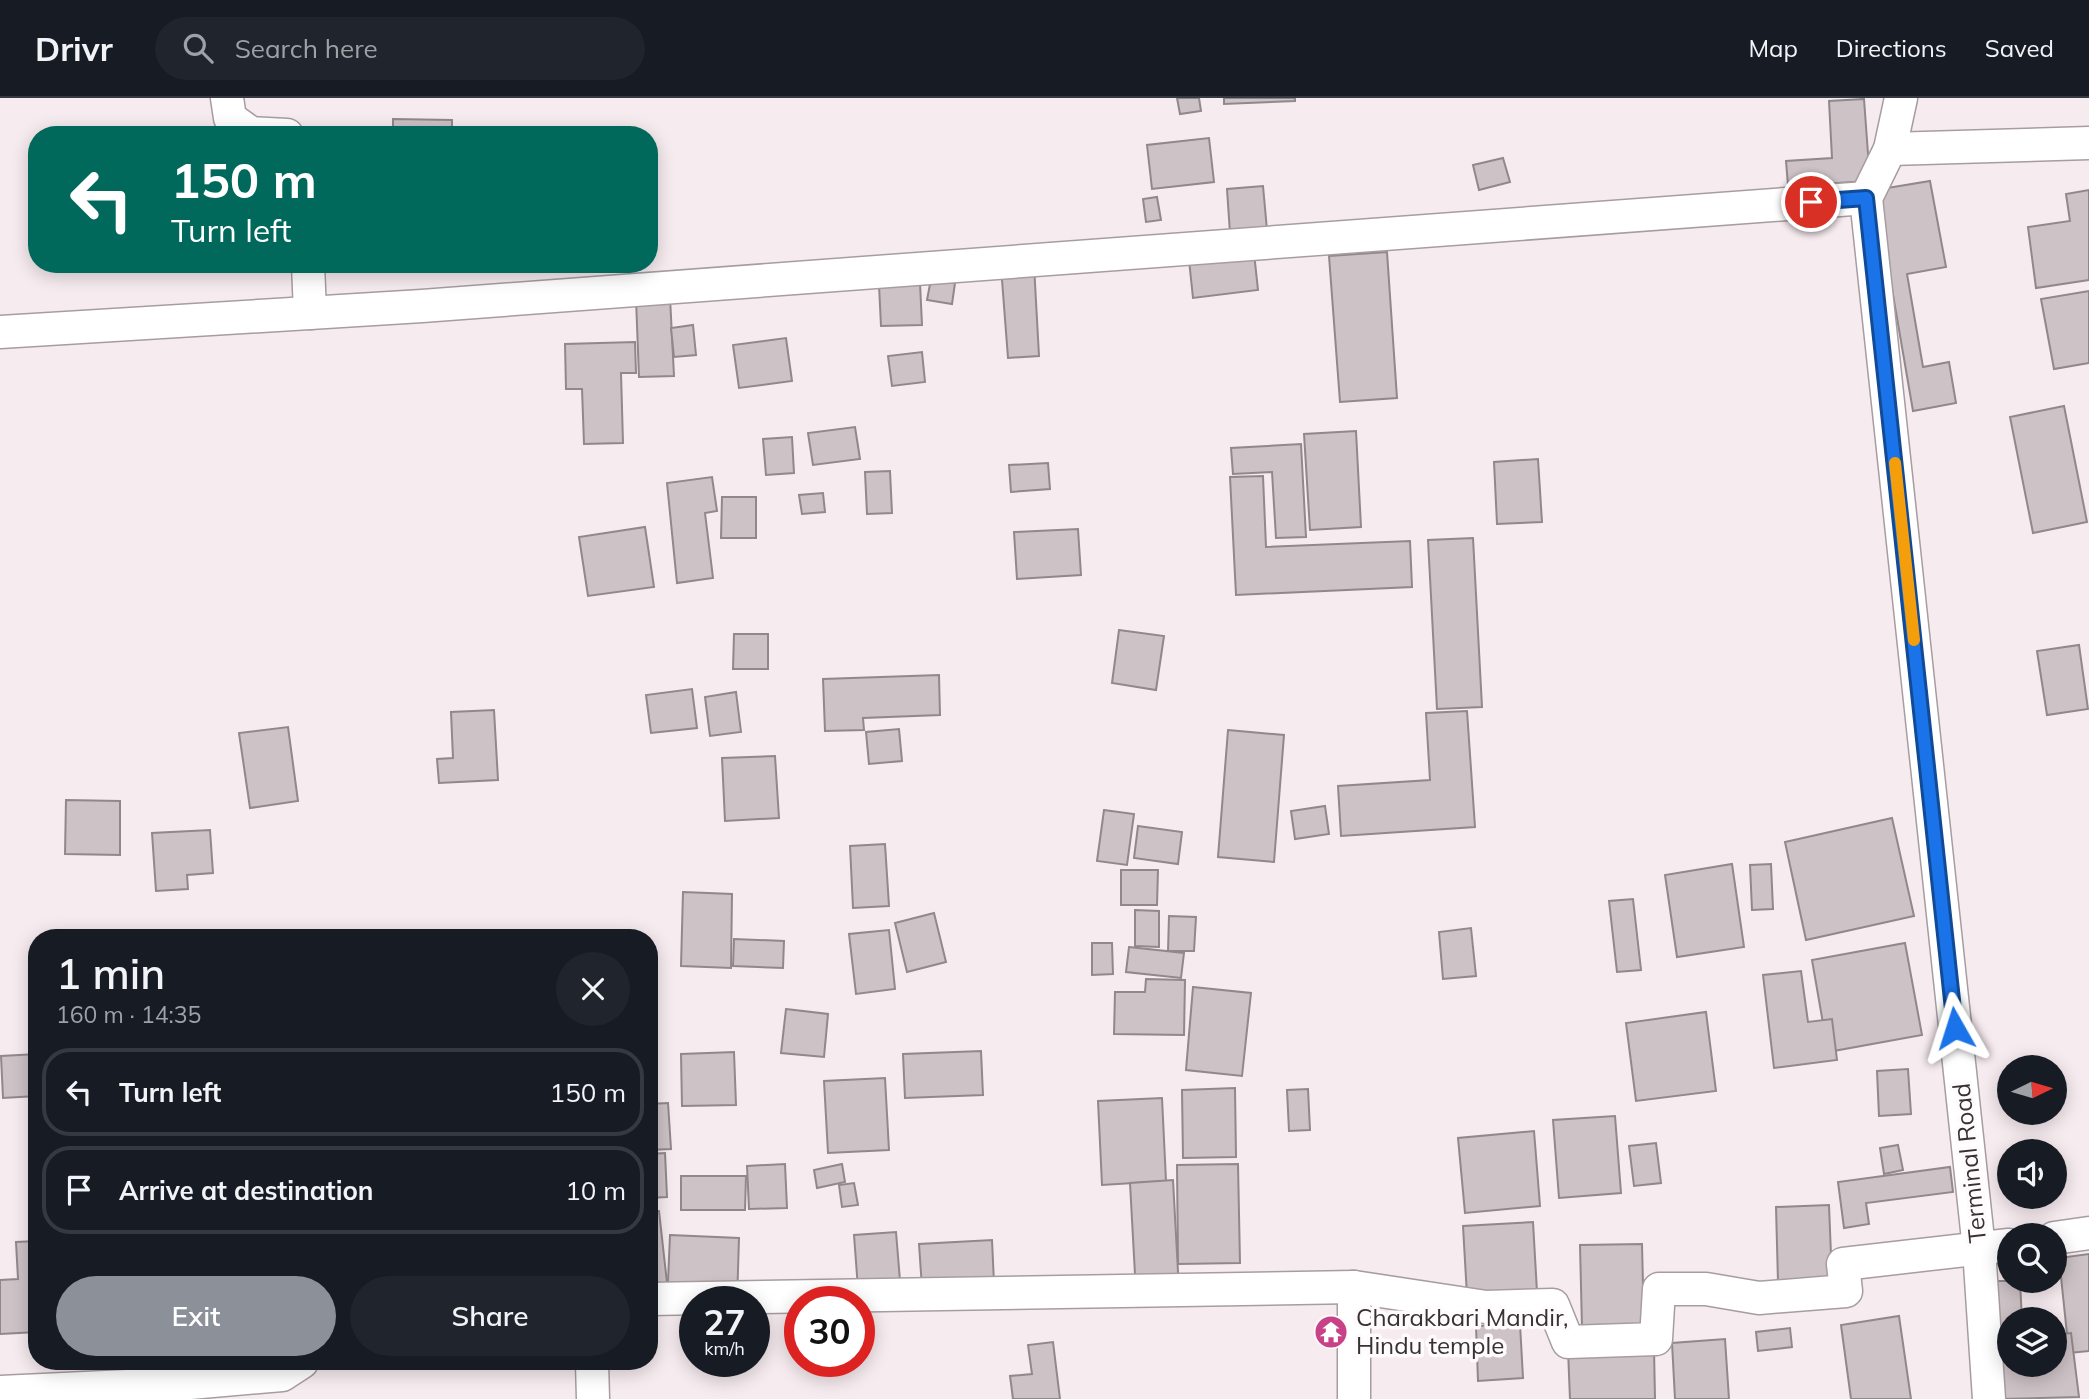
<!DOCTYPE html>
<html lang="en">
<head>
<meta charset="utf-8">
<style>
	body { margin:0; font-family:Mulish,sans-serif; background:#20242c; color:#f1f3f6; height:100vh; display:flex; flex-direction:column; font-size:26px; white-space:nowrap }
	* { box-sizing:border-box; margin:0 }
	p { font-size:23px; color:#9ea1a6 }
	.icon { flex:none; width:38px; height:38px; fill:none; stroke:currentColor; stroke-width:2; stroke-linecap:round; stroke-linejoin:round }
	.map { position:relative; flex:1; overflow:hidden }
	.sheet { position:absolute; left:28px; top:831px; width:630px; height:441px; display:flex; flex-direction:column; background:#171b24; border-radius:28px; box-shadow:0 4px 18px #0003 }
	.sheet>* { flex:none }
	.banner { position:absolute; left:28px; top:28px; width:630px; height:147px; border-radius:28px; box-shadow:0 4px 18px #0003; background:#00695c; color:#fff; overflow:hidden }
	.needle { width:46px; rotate:85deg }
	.controls { position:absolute; left:1997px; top:957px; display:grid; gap:14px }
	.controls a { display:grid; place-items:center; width:70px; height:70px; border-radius:50%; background:#171b24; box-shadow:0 4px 18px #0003; font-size:35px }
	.speed { position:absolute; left:679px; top:1188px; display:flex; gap:14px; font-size:35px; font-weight:700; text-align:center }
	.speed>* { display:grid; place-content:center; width:91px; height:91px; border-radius:50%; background:#171b24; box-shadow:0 4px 18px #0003; line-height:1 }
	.speed small { font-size:18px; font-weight:400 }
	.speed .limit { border:10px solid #d22; background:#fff; color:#111 }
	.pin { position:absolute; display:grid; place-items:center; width:60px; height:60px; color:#fff; margin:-30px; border:4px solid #fff; border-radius:50%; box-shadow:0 2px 7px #0007 }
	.me { position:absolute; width:77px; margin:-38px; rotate:354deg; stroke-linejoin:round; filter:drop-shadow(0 0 5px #0008) }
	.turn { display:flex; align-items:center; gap:24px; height:147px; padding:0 28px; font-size:32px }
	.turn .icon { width:91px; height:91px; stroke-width:2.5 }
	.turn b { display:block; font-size:49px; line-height:60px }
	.round { display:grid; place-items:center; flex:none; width:74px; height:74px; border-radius:37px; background:#20242c }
	.headline { display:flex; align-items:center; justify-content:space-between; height:119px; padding:0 28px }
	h1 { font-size:42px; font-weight:600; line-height:52px }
	.button { display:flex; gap:14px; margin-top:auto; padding:14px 28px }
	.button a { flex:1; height:80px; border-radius:42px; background:#8c9099; color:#fff; font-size:28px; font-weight:600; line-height:80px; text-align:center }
	.button a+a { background:#20242c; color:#f1f3f6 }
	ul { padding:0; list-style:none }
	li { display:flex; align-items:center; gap:21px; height:88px; margin:0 14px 10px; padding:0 14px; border:4px solid #363941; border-radius:28px }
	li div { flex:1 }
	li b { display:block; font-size:26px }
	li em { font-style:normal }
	header { display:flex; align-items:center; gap:42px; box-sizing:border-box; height:98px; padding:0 35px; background:#171b24; border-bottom:2px solid #363941 }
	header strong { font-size:33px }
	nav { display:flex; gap:38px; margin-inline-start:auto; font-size:24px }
	.search { width:490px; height:63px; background:#20242c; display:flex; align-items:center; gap:18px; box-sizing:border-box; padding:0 24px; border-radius:38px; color:#9ea1a6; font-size:26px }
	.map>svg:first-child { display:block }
	.building { fill:#cdc2c6; stroke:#91888b; stroke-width:2 }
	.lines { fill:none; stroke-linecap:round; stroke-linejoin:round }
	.street-casing { stroke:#a79da1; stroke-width:35 }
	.street { stroke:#fff; stroke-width:32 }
	.route-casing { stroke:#114b97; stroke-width:18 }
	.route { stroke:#1a73e8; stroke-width:12 }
	.slow { stroke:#f59e0b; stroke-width:12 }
	.labels { text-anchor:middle; stroke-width:7; stroke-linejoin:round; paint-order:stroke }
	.street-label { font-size:24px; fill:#363233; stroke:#fffbfc }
	.poi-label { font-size:24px; fill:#363233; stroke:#fffbfc; text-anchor:start }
</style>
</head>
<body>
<header>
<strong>Drivr</strong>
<div class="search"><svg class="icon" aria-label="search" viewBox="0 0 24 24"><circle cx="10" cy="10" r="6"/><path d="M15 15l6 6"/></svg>Search here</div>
<nav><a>Map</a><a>Directions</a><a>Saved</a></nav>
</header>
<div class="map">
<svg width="2089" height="1301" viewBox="0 0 2089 1301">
	<rect width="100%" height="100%" fill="#f6ebef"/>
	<g class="building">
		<polygon points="1177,0 1199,0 1201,13 1180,16"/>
		<polygon points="1224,0 1295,0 1295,3 1224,6"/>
		<polygon points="1864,1 1870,83 1788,88 1786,63 1832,60 1829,3"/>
		<polygon points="393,21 452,22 452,37 393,37"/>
		<polygon points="1209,40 1214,84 1152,91 1147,47"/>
		<polygon points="1503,60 1510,84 1479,92 1473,67"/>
		<polygon points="1930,83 1946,169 1907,176 1923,269 1949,264 1956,305 1913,313 1875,92"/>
		<polygon points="1263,88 1267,132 1230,135 1227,91"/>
		<polygon points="2089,92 2089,182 2036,190 2028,129 2070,123 2066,96"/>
		<polygon points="1157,99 1161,122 1146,124 1143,101"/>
		<polygon points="1387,154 1397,300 1340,304 1329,158"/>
		<polygon points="1254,155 1258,192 1193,200 1189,162"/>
		<polygon points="1034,167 1039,258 1008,260 1001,169"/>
		<polygon points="931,181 955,185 952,206 927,202"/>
		<polygon points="920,185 922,227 881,228 879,187"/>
		<polygon points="2089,193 2089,265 2054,271 2041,201"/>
		<polygon points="670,199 674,278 639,279 636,201"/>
		<polygon points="693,227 696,257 674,259 671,230"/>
		<polygon points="786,240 792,283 739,290 733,247"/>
		<polygon points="635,244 636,275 621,275 623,345 584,346 582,291 566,291 565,246"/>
		<polygon points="922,254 925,284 892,288 888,258"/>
		<polygon points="2064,308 2087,424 2033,435 2010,319"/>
		<polygon points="855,329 860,361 813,367 808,335"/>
		<polygon points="1356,333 1361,429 1310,432 1304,336"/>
		<polygon points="792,339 794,375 766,377 763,341"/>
		<polygon points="1301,346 1306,439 1276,440 1272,374 1233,376 1231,350"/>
		<polygon points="1538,361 1542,424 1497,426 1494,364"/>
		<polygon points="1048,365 1050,391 1011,394 1009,367"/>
		<polygon points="890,373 892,415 867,416 865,374"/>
		<polygon points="1263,378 1266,449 1410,443 1412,489 1236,497 1230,379"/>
		<polygon points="712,379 717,413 705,415 713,480 677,485 667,385"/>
		<polygon points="823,395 825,414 802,416 799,397"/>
		<polygon points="722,399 756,399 756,440 721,440"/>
		<polygon points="645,429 654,489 588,498 579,439"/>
		<polygon points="1078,431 1081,477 1017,481 1014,434"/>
		<polygon points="1473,440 1482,609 1437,611 1428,442"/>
		<polygon points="1119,532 1164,538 1156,592 1112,585"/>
		<polygon points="734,536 768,536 768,571 733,571"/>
		<polygon points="2079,547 2088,611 2047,617 2037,553"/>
		<polygon points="939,577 940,617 863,620 864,632 825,633 823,581"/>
		<polygon points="692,591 697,630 651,635 646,597"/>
		<polygon points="736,594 741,634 710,638 705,599"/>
		<polygon points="494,612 498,682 439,685 437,661 453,660 451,614"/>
		<polygon points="1467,613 1475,729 1341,738 1338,688 1430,682 1426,615"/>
		<polygon points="288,629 298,703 250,710 239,635"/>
		<polygon points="899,631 902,663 869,666 866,634"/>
		<polygon points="1228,632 1284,637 1274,764 1218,759"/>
		<polygon points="775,658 779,720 725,723 722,660"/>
		<polygon points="66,702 120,703 120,757 65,756"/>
		<polygon points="1325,708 1329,736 1295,741 1291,713"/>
		<polygon points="1104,712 1134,716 1127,767 1097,763"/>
		<polygon points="1892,720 1914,818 1806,842 1785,744"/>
		<polygon points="1138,728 1182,734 1178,766 1134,760"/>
		<polygon points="210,732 213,775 187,777 188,791 156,793 152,735"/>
		<polygon points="885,746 889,808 853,810 850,748"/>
		<polygon points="1732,766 1744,849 1677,859 1665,777"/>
		<polygon points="1771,766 1773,811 1752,812 1750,767"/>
		<polygon points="1121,772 1158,772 1157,807 1121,807"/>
		<polygon points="683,794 732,796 731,870 681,868"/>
		<polygon points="1633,801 1641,872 1617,874 1609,803"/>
		<polygon points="1135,812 1159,813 1159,849 1135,848"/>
		<polygon points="934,815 946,864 907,874 895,825"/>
		<polygon points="1169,818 1196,819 1194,853 1168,853"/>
		<polygon points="1471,830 1476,878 1443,881 1439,834"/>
		<polygon points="889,832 895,891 856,896 849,836"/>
		<polygon points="734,841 784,843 783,870 733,868"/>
		<polygon points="1092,845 1112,845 1113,876 1092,877"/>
		<polygon points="1905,845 1922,937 1828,954 1812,862"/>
		<polygon points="1129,849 1184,855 1181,880 1126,874"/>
		<polygon points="1801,873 1808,924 1832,921 1837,962 1774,970 1763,877"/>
		<polygon points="1146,881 1185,882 1184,937 1114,936 1115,894 1145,894"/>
		<polygon points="1193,889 1251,895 1242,978 1186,972"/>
		<polygon points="786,911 828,916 824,959 781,955"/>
		<polygon points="1706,914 1716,993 1636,1003 1626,925"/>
		<polygon points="981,953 983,997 905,1000 903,956"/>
		<polygon points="734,954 736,1007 682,1008 681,956"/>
		<polygon points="37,956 37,998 3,1000 1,958"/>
		<polygon points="1908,971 1911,1016 1879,1018 1877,973"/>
		<polygon points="885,980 889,1052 828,1055 824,983"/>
		<polygon points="1235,990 1236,1059 1183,1060 1182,992"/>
		<polygon points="1308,991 1310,1032 1289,1033 1287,992"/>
		<polygon points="1162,1000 1166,1083 1102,1087 1098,1003"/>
		<polygon points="668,1005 671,1051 649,1052 649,1006"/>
		<polygon points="1615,1018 1621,1095 1559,1100 1553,1022"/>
		<polygon points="1534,1033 1540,1108 1465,1115 1458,1040"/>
		<polygon points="1656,1045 1661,1085 1634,1088 1629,1048"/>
		<polygon points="1898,1047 1903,1072 1884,1076 1880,1050"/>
		<polygon points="665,1055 667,1099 649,1100 649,1056"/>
		<polygon points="785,1066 787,1110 749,1111 747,1068"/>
		<polygon points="842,1066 845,1084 817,1090 814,1072"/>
		<polygon points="1238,1066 1240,1165 1178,1166 1177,1067"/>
		<polygon points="1950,1069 1953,1094 1866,1105 1869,1126 1844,1130 1838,1084"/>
		<polygon points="681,1078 746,1078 745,1112 681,1112"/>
		<polygon points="1173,1082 1179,1192 1136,1195 1130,1085"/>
		<polygon points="854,1085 858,1107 842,1109 839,1087"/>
		<polygon points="1829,1107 1832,1182 1778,1184 1776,1109"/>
		<polygon points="659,1113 668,1194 649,1196 649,1114"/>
		<polygon points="1533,1124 1537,1194 1467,1198 1463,1128"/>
		<polygon points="896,1134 902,1207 859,1204 854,1137"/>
		<polygon points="670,1137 739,1140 737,1204 667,1206"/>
		<polygon points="992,1142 994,1185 922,1190 919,1146"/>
		<polygon points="37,1143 37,1234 0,1236 0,1182 18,1181 16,1144"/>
		<polygon points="1642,1146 1644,1228 1582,1230 1580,1147"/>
		<polygon points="2089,1156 2089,1253 2069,1255 2059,1160"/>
		<polygon points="1991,1183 2020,1183 2022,1222 2009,1222 2009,1237 1995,1238"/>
		<polygon points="1899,1218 1911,1301 1851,1301 1841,1227"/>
		<polygon points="1520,1226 1523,1280 1478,1283 1476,1228"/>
		<polygon points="1790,1230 1792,1249 1758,1253 1756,1234"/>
		<polygon points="2071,1235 2079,1299 2001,1301 1994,1245 2009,1243 2009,1267 2054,1267 2054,1237"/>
		<polygon points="1725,1241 1729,1301 1675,1301 1672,1245"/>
		<polygon points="1053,1244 1060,1301 1013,1301 1010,1278 1032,1276 1028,1247"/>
		<polygon points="1654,1250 1655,1301 1570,1301 1568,1252"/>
	</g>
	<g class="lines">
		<defs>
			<g id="street">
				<polyline points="227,0 230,20 251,35 287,37"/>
				<polyline points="1901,0 1890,51 1866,100 1979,1151 1989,1301"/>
				<polyline points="1890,51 2089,45"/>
				<polyline points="308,166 310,215"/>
				<polyline points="0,234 422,208 1866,100"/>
				<polyline points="2054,1140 2089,1135"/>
				<polyline points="1354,1189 1354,1301"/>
				<polyline points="649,1201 1354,1189 1486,1209 1553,1207 1568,1244 1656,1241 1659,1191 1706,1191 1759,1200 1846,1193 1843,1166 2009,1147"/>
				<polyline points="592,1264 593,1301"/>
				<polyline points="0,1294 190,1285 282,1277 302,1264"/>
			</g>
		</defs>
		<use href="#street" class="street-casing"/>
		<use href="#street" class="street"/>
	</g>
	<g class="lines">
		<defs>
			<polyline id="route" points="1811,104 1866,100 1955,930"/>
		</defs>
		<use href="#route" class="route-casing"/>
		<use href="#route" class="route"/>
		<polyline class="slow" points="1895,365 1914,542"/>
	</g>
	<defs>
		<symbol id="temple-disc" viewBox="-11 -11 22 22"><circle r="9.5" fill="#c74286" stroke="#fffbfc"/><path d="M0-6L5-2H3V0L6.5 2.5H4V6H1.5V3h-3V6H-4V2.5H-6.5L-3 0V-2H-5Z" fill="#fff"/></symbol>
	</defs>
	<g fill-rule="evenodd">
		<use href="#temple-disc" x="1312" y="1215" width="38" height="38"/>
	</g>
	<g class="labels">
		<g class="street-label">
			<text transform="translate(1970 1065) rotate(-96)" y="8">Terminal Road</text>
		</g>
		<g class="poi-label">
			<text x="1356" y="1228">Charakbari Mandir,<tspan x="1356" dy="28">Hindu temple</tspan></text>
		</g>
	</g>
</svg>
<div class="controls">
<a><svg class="needle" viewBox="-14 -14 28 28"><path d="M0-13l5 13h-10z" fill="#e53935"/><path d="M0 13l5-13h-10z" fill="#9ea1a6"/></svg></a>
<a><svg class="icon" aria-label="sound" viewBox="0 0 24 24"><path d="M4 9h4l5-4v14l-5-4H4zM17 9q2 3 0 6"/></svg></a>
<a><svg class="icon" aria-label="search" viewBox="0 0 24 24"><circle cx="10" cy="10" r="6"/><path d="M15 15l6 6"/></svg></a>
<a><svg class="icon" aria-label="layers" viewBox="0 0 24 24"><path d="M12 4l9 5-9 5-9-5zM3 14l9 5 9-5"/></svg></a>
</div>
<div class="speed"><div>27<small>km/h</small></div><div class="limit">30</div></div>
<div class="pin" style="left:1811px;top:104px;background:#d93025"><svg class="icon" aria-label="arrive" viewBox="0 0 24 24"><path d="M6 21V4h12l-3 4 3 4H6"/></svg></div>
<svg class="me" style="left:1955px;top:930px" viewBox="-20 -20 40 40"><path d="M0-17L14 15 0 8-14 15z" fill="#1a73e8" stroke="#fff" stroke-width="4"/></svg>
<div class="banner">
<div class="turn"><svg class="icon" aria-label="left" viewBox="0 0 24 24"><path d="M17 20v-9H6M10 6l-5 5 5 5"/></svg><div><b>150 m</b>Turn left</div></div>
</div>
<section class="sheet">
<div class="headline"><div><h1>1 min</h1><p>160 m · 14:35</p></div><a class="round"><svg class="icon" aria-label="close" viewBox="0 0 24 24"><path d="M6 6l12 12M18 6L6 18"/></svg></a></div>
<ul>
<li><svg class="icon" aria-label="left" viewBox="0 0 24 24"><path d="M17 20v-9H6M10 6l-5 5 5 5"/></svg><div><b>Turn left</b></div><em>150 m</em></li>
<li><svg class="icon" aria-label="arrive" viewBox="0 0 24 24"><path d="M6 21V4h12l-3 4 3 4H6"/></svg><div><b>Arrive at destination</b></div><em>10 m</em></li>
</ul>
<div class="button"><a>Exit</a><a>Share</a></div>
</section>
</div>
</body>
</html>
